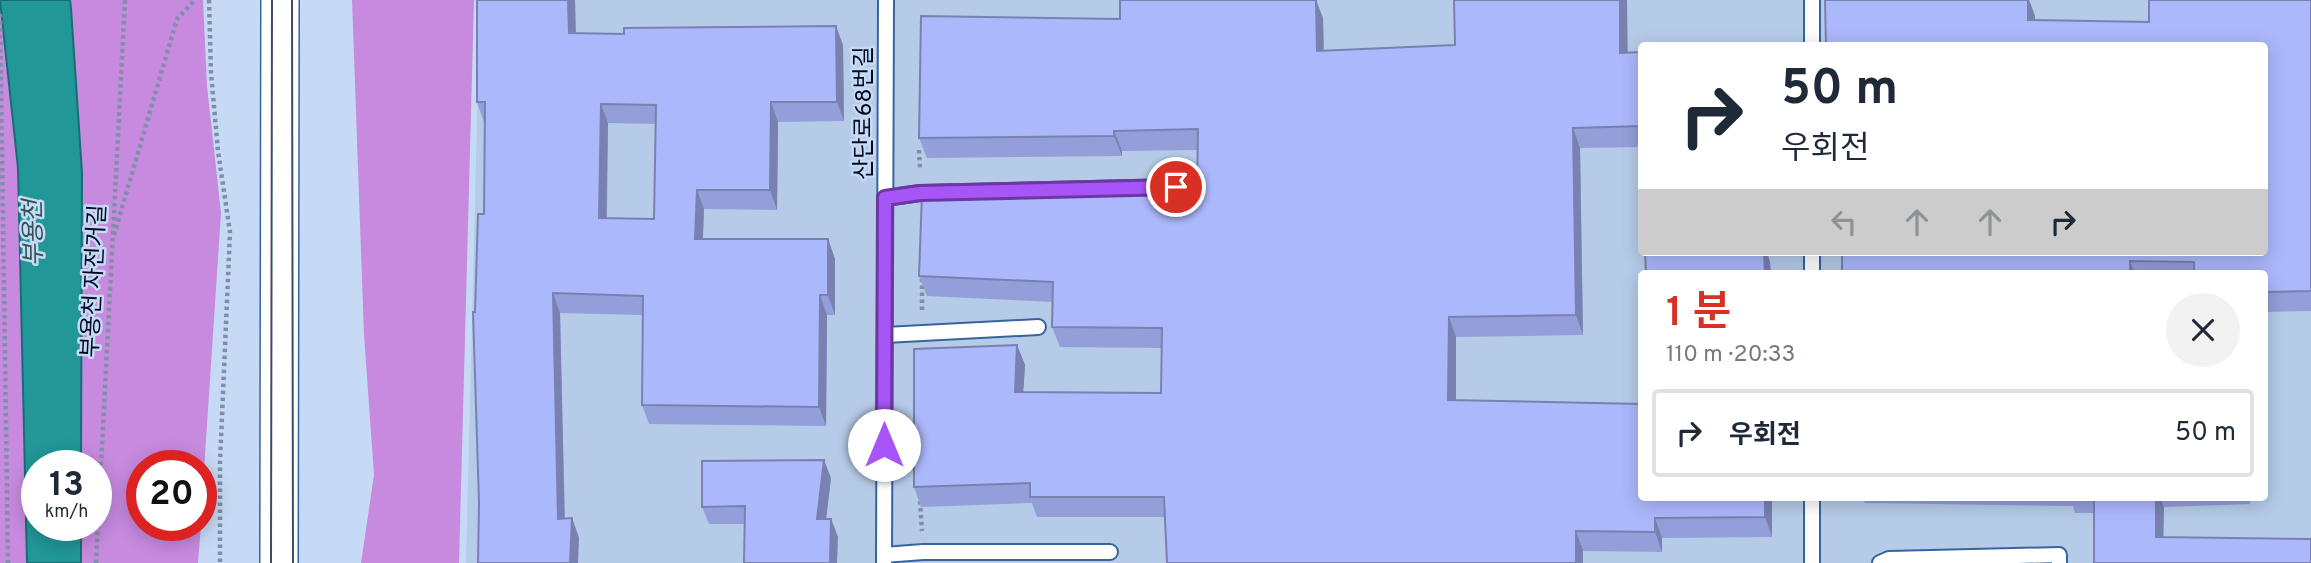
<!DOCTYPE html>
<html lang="ko">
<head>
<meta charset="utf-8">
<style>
	body { margin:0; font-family:Overpass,"Noto Sans KR",sans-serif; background:#f2f2f3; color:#1f2937; height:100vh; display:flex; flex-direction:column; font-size:26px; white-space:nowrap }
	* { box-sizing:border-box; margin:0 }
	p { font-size:23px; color:#747a83 }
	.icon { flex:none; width:38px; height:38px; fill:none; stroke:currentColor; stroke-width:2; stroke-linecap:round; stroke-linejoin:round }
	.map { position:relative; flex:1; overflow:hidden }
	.drawer { position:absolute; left:1638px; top:270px; width:630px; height:231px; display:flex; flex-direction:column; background:#fff; border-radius:7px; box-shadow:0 4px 18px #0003 }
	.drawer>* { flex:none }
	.guide { position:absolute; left:1638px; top:42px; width:630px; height:214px; border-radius:7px; box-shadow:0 4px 18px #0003; background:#fff; color:#1f2937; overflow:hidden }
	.speed { position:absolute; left:21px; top:450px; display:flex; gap:14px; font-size:35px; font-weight:700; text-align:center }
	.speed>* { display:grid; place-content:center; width:91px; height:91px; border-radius:50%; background:#fff; box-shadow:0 4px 18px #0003; line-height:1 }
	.speed small { font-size:18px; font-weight:400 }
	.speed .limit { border:10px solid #d22; background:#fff; color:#111 }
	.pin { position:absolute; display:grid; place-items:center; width:60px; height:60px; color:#fff; margin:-30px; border:4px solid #fff; border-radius:50%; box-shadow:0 2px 7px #0007 }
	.me { position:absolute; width:77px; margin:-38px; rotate:0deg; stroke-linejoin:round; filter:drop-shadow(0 0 5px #0008) }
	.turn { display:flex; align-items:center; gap:24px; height:147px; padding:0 28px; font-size:32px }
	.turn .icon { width:91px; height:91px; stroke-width:2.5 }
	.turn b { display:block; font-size:49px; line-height:60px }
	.lanes { display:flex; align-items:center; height:66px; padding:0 28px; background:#0003; justify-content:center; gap:35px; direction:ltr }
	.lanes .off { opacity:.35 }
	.round { display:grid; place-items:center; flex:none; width:74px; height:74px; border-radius:37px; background:#f2f2f3 }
	.overview { display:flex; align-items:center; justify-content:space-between; height:119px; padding:0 28px }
	h1 { font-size:42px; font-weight:600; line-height:52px; color:#d93025 }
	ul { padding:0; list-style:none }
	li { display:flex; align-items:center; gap:21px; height:88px; margin:0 14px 10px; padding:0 14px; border:4px solid #e0e1e3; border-radius:7px }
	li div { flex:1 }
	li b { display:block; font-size:26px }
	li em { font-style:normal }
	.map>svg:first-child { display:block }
	.built { fill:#b5cbe8; fill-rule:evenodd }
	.green { fill:#c78adf; fill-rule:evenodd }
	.water { fill:#219798; stroke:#176d75; stroke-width:2 }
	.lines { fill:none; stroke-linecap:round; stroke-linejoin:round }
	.service-casing { stroke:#3764a0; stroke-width:18 }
	.secondary-casing { stroke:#3764a0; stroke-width:40 }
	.path { stroke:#7f8fa9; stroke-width:4.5; stroke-dasharray:3.5 3.5; stroke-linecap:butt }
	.service { stroke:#fff; stroke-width:14 }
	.secondary { stroke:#fff; stroke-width:37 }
	.tram { stroke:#3d4b64; stroke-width:2 }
	.wall { fill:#949ed9; fill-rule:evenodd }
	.shaded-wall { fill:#7881b0 }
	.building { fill:#acb8fc; stroke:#7881b0; stroke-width:2; fill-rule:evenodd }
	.route-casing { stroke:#6d37a1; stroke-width:18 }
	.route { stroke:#a855f7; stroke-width:12 }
	.labels { text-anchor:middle; stroke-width:5; stroke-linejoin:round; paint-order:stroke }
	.street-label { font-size:23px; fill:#000b22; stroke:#c6daf5 }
	.water-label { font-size:24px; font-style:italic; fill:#325353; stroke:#c6daf5 }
</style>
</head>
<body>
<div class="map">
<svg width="2311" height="563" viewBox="0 0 2311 563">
	<rect width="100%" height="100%" fill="#c6daf5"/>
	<path class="built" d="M480,0H2311V563H466ZM1642,46H2264V252H1642ZM1642,273H2264V497H1642Z"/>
	<g class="green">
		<path d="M0,0H203L207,86L221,213L201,516V466H142V525H201L198,563H0ZM37,466H96V525H37Z"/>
		<polygon points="352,0 474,0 459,563 361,563 374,475 364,335"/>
	</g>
	<polygon class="water" points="0,0 70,0 71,8 82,173 81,465 37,466 37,525 81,525 81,563 27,563 18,168"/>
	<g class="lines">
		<defs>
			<g id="service">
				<polyline points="1812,46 1812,0"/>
				<polyline points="885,198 920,193 1176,187"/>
				<polyline points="1812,252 1812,273"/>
				<polyline points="885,335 1038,327"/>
				<polyline points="884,555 923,552 1110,552"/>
				<polyline points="884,563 886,0"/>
				<polyline points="1812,563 1812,497"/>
				<polyline points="1880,563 1889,559 2059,555 2059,563"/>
			</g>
			<polyline id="secondary" points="279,563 280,0"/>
		</defs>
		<use href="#service" class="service-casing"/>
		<use href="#secondary" class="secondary-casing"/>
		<g class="path">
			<polyline points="209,0 211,73 218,151 230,232 220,462 220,563"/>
			<polyline points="0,14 8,563"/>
			<polyline points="919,150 920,170"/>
			<polyline points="114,235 177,19 195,0"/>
			<polyline points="922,310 922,277"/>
			<polyline points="920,501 922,531"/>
			<polyline points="96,563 125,0"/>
		</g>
		<use href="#service" class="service"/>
		<use href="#secondary" class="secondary"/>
		<g class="tram">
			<polyline points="292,0 293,563"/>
			<polyline points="271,563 272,0"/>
		</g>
	</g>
	<g class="wall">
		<path d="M477,0H575L576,33L843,45L844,121L778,122L777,210L704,209L703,239H828L835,259V315H827L826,426L649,424L642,405L643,315L560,313L565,519L572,518L579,538L479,503L475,312L484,214L485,122H484L477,102ZM608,123L656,124L654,219L607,218Z"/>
		<polygon points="1454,0 1627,0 1627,52 1642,52 1642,147 1580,148 1583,335 1456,337 1456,401 1642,497 1772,497 1772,537 1662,538 1662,552 1583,551 1165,517 1037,517 1032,503 921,507 914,487 1017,345 1025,365 1023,392 1161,393 1162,348 1060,347 1052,327 1053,302 927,296 919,276 1046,194 1197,188 1198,150 1122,151 1122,156 927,158 919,138 1120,19 1323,18 1324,51 1455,45"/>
		<polygon points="1825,0 2029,0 2035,16 2035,20 2149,22 2311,0 2311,311 2264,312 2264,273 1842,273 2264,252 2264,46"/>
		<polygon points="831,478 826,519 831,519 838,537 745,524 709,524 702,507"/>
		<polygon points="1863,497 2250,497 2250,504 2164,507 2163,537 2094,563 2094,513 2075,513 2073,506 1865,503"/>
	</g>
	<g class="shaded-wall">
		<polygon points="568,0 575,0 576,52 569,33"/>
		<polygon points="1316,0 1323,18 1324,71 1317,51"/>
		<polygon points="1620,0 1627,0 1628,73 1620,53"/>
		<polygon points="2028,0 2029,0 2035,16 2035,40 2028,20"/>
		<polygon points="836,26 843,45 844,121 837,102"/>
		<polygon points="771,102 778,122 777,210 770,190"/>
		<polygon points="601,104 608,123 606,237 599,218"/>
		<polygon points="1573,128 1580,148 1583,335 1576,315"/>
		<polygon points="1114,131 1122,151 1122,156 1114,136"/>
		<polygon points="697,190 704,209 702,258 695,239"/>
		<polygon points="828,239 835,259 835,315 828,295"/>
		<polygon points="1764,252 1767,252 1770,262 1771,273 1765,273"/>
		<polygon points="2130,261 2135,273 2130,273"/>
		<polygon points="553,293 560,313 565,538 558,519"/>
		<polygon points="820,295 827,315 826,426 819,407"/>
		<polygon points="1449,317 1456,337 1456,421 1448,400"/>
		<polygon points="1017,345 1025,365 1022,412 1015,392"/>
		<polygon points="824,460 831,478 824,536 817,519"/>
		<polygon points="1765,497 1772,497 1772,537 1765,517"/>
		<polygon points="2156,497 2160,497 2164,507 2163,557 2156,537"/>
		<polygon points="572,518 579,538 578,563 570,563"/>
		<polygon points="1655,518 1662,538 1662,552 1655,532"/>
		<polygon points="831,519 838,537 837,563 830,563"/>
		<polygon points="1576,531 1583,551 1583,563 1576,563"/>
	</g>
	<g class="building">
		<path d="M477,0H568L569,33L624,34V28L836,26L837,102H771L770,190H697L695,239H828V295H820L819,407L642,405L643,296L553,293L558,519L572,518L570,563H478L479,503L473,312H475L478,214H484L485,102H477ZM601,104L656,105L654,219L599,218Z"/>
		<polygon points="1120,0 1316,0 1317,51 1455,45 1454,0 1620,0 1620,53 1642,52 1642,126 1573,128 1576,315 1449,317 1448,400 1642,404 1642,497 1765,497 1765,517 1655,518 1655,532 1576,531 1576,563 1167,563 1164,497 1030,497 1030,483 914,487 914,349 1017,345 1015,392 1161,393 1162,328 1052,327 1053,282 919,276 922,193 1046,194 1197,188 1198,129 1114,131 1114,136 919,138 921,16 1120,19"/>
		<polygon points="1825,0 2028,0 2028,20 2149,22 2149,0 2311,0 2311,291 2264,292 2264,273 2194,273 2194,262 2130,261 2130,273 1842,273 1842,252 2264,252 2264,46 1826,46"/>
		<polygon points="1645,252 1764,252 1765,273 1646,273"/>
		<polygon points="824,460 817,519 831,519 830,563 744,563 745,506 702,507 702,461"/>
		<polygon points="2094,497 2156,497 2156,537 2311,539 2311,563 2094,563"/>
	</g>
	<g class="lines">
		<defs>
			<polyline id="route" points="884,445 885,198 920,193 1176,187"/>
		</defs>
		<use href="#route" class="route-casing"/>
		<use href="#route" class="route"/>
	</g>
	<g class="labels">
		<g class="street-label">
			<text transform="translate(863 113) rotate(-90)" y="8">산단로68번길</text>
			<text transform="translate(93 281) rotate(-87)" y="8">부용천 자전거길</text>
		</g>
		<g class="water-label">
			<text transform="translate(33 233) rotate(-91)" y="8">부용천</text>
		</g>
	</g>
</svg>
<div class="speed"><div>13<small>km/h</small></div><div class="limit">20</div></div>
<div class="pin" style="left:1176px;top:187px;background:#d93025"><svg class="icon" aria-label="arrive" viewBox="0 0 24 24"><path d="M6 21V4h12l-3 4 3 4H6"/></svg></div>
<svg class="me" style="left:884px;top:445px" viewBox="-20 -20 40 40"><circle r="19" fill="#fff"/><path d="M0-13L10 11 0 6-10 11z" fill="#a855f7"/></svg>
<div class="guide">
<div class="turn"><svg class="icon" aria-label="right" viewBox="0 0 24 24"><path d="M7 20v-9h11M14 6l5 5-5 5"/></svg><div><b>50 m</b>우회전</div></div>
<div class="lanes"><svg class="icon off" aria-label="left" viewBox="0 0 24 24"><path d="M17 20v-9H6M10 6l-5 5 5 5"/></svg><svg class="icon off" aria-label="ahead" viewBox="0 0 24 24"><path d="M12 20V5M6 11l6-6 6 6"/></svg><svg class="icon off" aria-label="ahead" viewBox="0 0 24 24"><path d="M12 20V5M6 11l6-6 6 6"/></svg><svg class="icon" aria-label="right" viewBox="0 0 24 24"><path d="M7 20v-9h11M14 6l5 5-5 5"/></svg></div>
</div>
<section class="drawer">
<div class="overview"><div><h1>1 분</h1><p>110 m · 20:33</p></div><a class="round"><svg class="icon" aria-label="close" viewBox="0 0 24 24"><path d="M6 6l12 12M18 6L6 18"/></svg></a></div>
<ul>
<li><svg class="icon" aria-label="right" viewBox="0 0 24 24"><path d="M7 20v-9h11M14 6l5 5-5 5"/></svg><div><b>우회전</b></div><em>50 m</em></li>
</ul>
</section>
</div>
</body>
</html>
